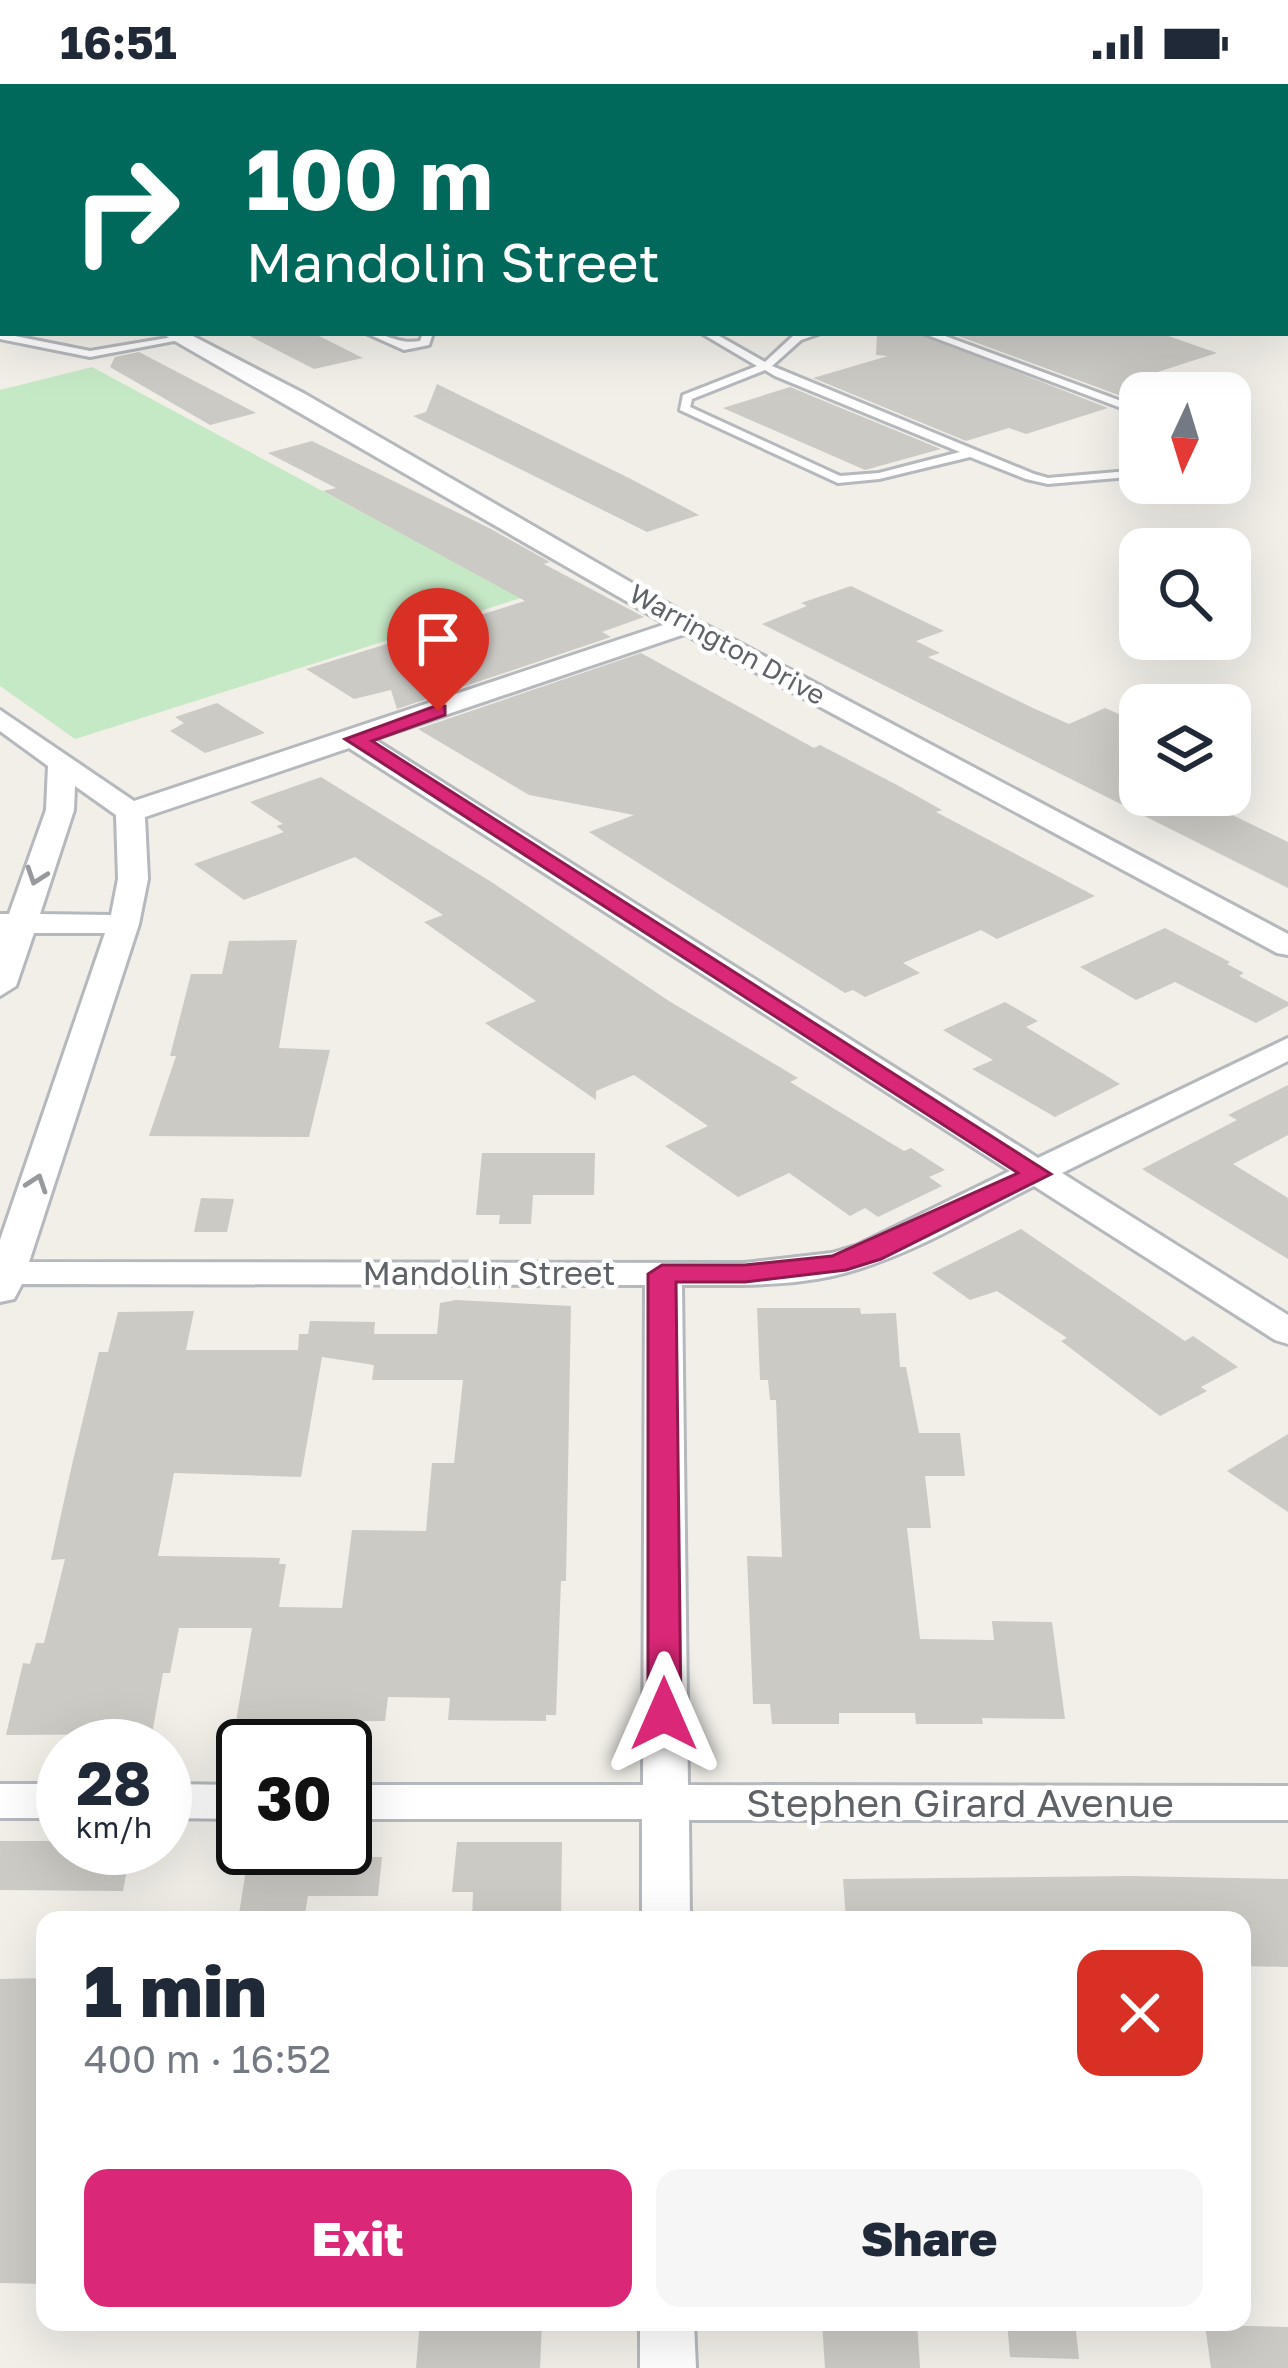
<!DOCTYPE html>
<html lang="en">
<head>
<meta charset="utf-8">
<style>
	body { margin:0; font-family:"Golos Text",sans-serif; background:#f6f6f7; color:#1f2937; height:100vh; display:flex; flex-direction:column; font-size:45px; white-space:nowrap }
	* { box-sizing:border-box; margin:0 }
	p { font-size:39px; color:#747a83 }
	.icon { flex:none; width:66px; height:66px; fill:none; stroke:currentColor; stroke-width:2; stroke-linecap:round; stroke-linejoin:round }
	.map { position:relative; flex:1; overflow:hidden }
	.drawer { position:absolute; left:36px; top:1827px; width:1215px; height:420px; display:flex; flex-direction:column; background:#fff; border-radius:24px; box-shadow:0 12px 48px #0002 }
	.drawer>* { flex:none }
	.hud { position:absolute; left:0px; top:0px; width:1290px; height:252px; box-shadow:0 12px 48px #0002; background:#00695c; color:#fff; overflow:hidden }
	.needle { width:78px; rotate:184deg }
	.buttons { position:absolute; left:1119px; top:288px; display:grid; gap:24px }
	.buttons a { display:grid; place-items:center; width:132px; height:132px; border-radius:24px; background:#fff; box-shadow:0 12px 48px #0002; font-size:60px }
	.speed { position:absolute; left:36px; top:1635px; display:flex; gap:24px; font-size:60px; font-weight:700; text-align:center }
	.speed>* { display:grid; place-content:center; width:156px; height:156px; border-radius:50%; background:#fff; box-shadow:0 12px 48px #0002; line-height:1 }
	.speed small { font-size:30px; font-weight:400 }
	.speed .limit { border:6px solid #111; border-radius:18px; background:#fff; color:#111 }
	.pin { position:absolute; display:grid; place-items:center; width:102px; height:102px; color:#fff; margin:-123px -51px; border-radius:50% 50% 50% 0; rotate:-45deg; box-shadow:0 0 12px #0007 }
	.pin .icon { rotate:45deg }
	.me { position:absolute; width:132px; margin:-66px; rotate:0deg; stroke-linejoin:round; filter:drop-shadow(0 0 9px #0008) }
	.turn { display:flex; align-items:center; gap:42px; height:252px; padding:0 48px; font-size:54px }
	.turn .icon { width:156px; height:156px; stroke-width:2.5 }
	.turn b { display:block; font-size:84px; line-height:102px }
	.round { display:grid; place-items:center; flex:none; width:126px; height:126px; border-radius:24px; background:#f6f6f7 }
	.summary { display:flex; align-items:center; justify-content:space-between; height:204px; padding:0 48px }
	h1 { font-size:72px; font-weight:800; line-height:90px }
	.action { display:flex; gap:24px; margin-top:auto; padding:24px 48px }
	.action a { flex:1; height:138px; border-radius:24px; background:#db2777; color:#fff; font-size:48px; font-weight:800; line-height:138px; text-align:center }
	.action a+a { background:#f6f6f7; color:#1f2937 }
	.status { display:flex; justify-content:space-between; align-items:center; height:84px; padding:0 60px; background:#fff; direction:ltr }
	.status svg { height:33px; fill:currentColor }
	.map>svg:first-child { display:block }
	.green { fill:#c5e8c5 }
	.building { fill:#cccac5; fill-rule:evenodd }
	.lines { fill:none; stroke-linecap:round; stroke-linejoin:round }
	.lane-casing { stroke:#b5b8bc; stroke-width:6 }
	.street-casing { stroke:#b5b8bc; stroke-width:6 }
	.primary-casing { stroke:#f2c960; stroke-width:6 }
	.lane { fill:#fff; fill-rule:evenodd }
	.street { fill:#fff; fill-rule:evenodd }
	.primary { fill:#fff2af; fill-rule:evenodd }
	.oneway { stroke:#979a9d }
	.route { fill:#db2777; stroke:#8e194d; stroke-width:3 }
	.labels { text-anchor:middle; stroke-width:9; stroke-linejoin:round; paint-order:stroke }
	.far-street-label { font-size:27px; fill:#5f6368; stroke:#fff }
	.street-label { font-size:33px; fill:#5f6368; stroke:#fff }
	.near-street-label { font-size:39px; fill:#5f6368; stroke:#fff }
</style>
</head>
<body>
<div class="status"><b>16:51</b><svg viewBox="0 0 49 12"><path d="M0 12V9h3v3zM5 12V6h3v6zM10 12V3h3v9zM15 12V0h3v12zM26 1h20v11H26zM47 4h2v5h-2z"/></svg></div>
<div class="map">
<svg width="1288" height="2284" viewBox="0 0 1288 2284">
	<rect width="100%" height="100%" fill="#f1efe8"/>
	<polygon class="green" points="92,283 521,514 75,655 0,602 0,306"/>
	<g class="building">
		<polygon points="244,249 313,249 363,274 314,285"/>
		<polygon points="877,249 918,249 1108,324 1026,350 1009,344 966,357 813,294 888,272 876,271"/>
		<polygon points="950,249 1160,249 1217,269 1142,293 1170,304 1140,309 1132,316"/>
		<polygon points="139,268 208,304 256,329 210,341 110,283 115,273"/>
		<polygon points="437,300 629,394 699,431 647,448 413,332 426,328"/>
		<polygon points="790,303 941,365 865,386 723,324"/>
		<polygon points="312,357 491,445 550,478 544,480 644,533 602,548 611,553 397,625 391,606 354,615 306,585 525,517 323,407 336,404 268,369"/>
		<polygon points="851,502 944,547 916,557 940,569 928,573 1033,624 1069,640 1105,624 1140,639 1140,711 1191,711 1288,758 1288,804 762,540 807,522 801,519"/>
		<polygon points="641,569 814,664 820,661 897,701 942,726 936,728 1095,812 997,855 981,846 903,879 920,889 865,913 853,906 845,909 589,748 634,731 529,711 418,645"/>
		<polygon points="217,619 265,649 205,669 170,647 184,639 175,633"/>
		<polygon points="321,693 493,799 669,917 798,994 790,998 904,1067 911,1064 945,1086 929,1093 942,1102 878,1133 865,1124 850,1132 789,1089 738,1113 665,1062 708,1042 634,991 596,1007 596,1016 485,939 536,917 424,838 443,831 355,773 244,816 194,780 284,748 276,742 283,740 250,718"/>
		<polygon points="1165,844 1230,878 1227,880 1244,889 1239,892 1288,918 1288,922 1256,939 1175,898 1136,916 1080,883"/>
		<polygon points="297,856 279,964 330,966 309,1053 149,1052 176,972 170,972 191,890 222,890 229,857"/>
		<polygon points="1005,918 1038,937 1026,943 1120,1000 1055,1033 972,985 993,976 943,946"/>
		<polygon points="1288,1001 1288,1051 1233,1080 1288,1114 1288,1175 1142,1085 1237,1036 1228,1031"/>
		<polygon points="482,1069 595,1069 594,1111 533,1111 531,1140 499,1140 500,1131 476,1131"/>
		<polygon points="201,1114 234,1115 227,1148 194,1148"/>
		<polygon points="1021,1145 1185,1257 1193,1252 1238,1283 1201,1303 1207,1307 1160,1332 1061,1257 1067,1254 997,1207 970,1216 932,1189"/>
		<path d="M456,1216L571,1222L566,1497H561L556,1631H546V1637L448,1636L450,1614L388,1613L385,1637L280,1638L278,1649H234L252,1544H179L170,1589H163L152,1650L6,1651L23,1579L30,1580L36,1559H44L65,1475L51,1476L71,1385L99,1268H108L118,1228L194,1227L186,1266H298L299,1250H308L310,1237L375,1238L374,1250H437L440,1219ZM322,1273L374,1281L372,1296H463L454,1379H432L426,1447L352,1446L342,1524L279,1523L286,1480H279L280,1474L158,1472L174,1389L301,1393Z"/>
		<polygon points="757,1224 860,1224 861,1230 896,1229 900,1283 906,1283 919,1349 960,1349 965,1392 925,1392 931,1444 907,1444 920,1555 994,1556 992,1537 1052,1538 1065,1635 982,1634 983,1640 916,1640 915,1629 839,1629 839,1640 772,1640 770,1620 753,1620 747,1472 782,1473 776,1316 770,1316 768,1296 760,1296"/>
		<polygon points="1288,1350 1288,1428 1227,1387"/>
		<polygon points="0,1757 63,1757 63,1764 131,1764 123,1807 0,1806"/>
		<polygon points="457,1758 562,1758 561,1836 472,1836 473,1808 452,1808"/>
		<polygon points="248,1773 382,1773 378,1812 308,1812 304,1836 238,1836"/>
		<polygon points="1131,1792 1288,1795 1288,1883 1242,1882 1242,1836 846,1836 843,1795"/>
		<polygon points="45,1894 45,2082 36,2129 45,2129 45,2200 0,2199 0,1895"/>
		<polygon points="420,2238 542,2238 540,2284 416,2284"/>
		<polygon points="822,2238 917,2238 920,2284 825,2284"/>
		<polygon points="1007,2238 1075,2238 1079,2275 1010,2273"/>
		<polygon points="1205,2241 1288,2243 1288,2284 1211,2284"/>
	</g>
	<g class="lines">
		<defs>
			<g id="lane">
				<rect x="0" y="169" width="3" height="6"/>
				<rect x="1287" y="179" width="1" height="6"/>
				<rect x="1287" y="192" width="1" height="6"/>
				<polygon points="0,249 90,267 185,251 190,254 90,273 0,255"/>
				<path d="M366,249C389,249 397,261 420,257L423,249H433L429,261L404,266Z"/>
				<path d="M701,249H714L765,278L793,252L821,249L801,256L772,282L1034,390L1048,394L1140,386V392L1048,400L1026,395L970,373L879,395L838,399L680,326L683,311L757,282ZM765,286L775,292L960,368L879,389L840,392L690,323L692,315Z"/>
				<polygon points="922,249 937,249 1140,324 1140,331"/>
			</g>
			<g id="street">
				<rect x="0" y="22" width="3" height="10"/>
				<polygon points="0,198 3,199 3,211 0,210"/>
				<path d="M161,249H187L305,310L696,536L1288,850V871L1277,869L685,550L374,655L1038,1074L1288,954V977L1062,1089L1288,1231V1260L1275,1256L1034,1102C974,1132 913,1170 848,1188C796,1203 736,1201 682,1201L688,1701L1288,1702V1736H689L690,1836H642V1735H345V1701H643L645,1201L22,1200L14,1215L0,1218V1156L105,849H34L16,902L0,912V830H9L46,726L48,682L0,647V626L134,717L666,540ZM349,664L1010,1087L858,1161L832,1169L745,1179L29,1178L139,840L148,795L145,733ZM75,702L116,731L118,795L111,831L40,830L74,726Z"/>
				<rect x="0" y="1700" width="63" height="34"/>
				<polygon points="165,1700 243,1701 243,1735 165,1734"/>
				<polygon points="640,2238 694,2238 696,2284 640,2284"/>
			</g>
			<g id="primary">
				<polygon points="106,0 149,0 104,3"/>
				<polygon points="187,0 232,0 185,3"/>
				<polygon points="3,32 3,48 0,49 0,33"/>
			</g>
		</defs>
		<use href="#lane" class="lane-casing"/>
		<use href="#street" class="street-casing"/>
		<use href="#primary" class="primary-casing"/>
		<use href="#lane" class="lane"/>
		<use href="#street" class="street"/>
		<use href="#primary" class="primary"/>
	</g>
	<defs><path id="oneway-chevron" d="M-2-3.5L2.5 0L-2 3.5" fill="none" stroke-width="1.6" stroke-linecap="round" stroke-linejoin="round" transform="scale(3)"/></defs>
	<g class="oneway">
		<use href="#oneway-chevron" transform="translate(36 792) rotate(109)"/>
		<use href="#oneway-chevron" transform="translate(37 1099) rotate(-71)"/>
	</g>
	<polygon class="route" points="438,621 445,622 445,631 372,657 1051,1090 881,1175 846,1186 745,1198 676,1198 681,1630 676,1639 653,1639 648,1630 648,1190 662,1181 745,1181 832,1172 1018,1089 345,655"/>
	<g class="labels">
		<g class="far-street-label">
			<text transform="translate(727 561) rotate(29)" y="9">Warrington Drive</text>
		</g>
		<g class="street-label">
			<text x="489" y="1201">Mandolin Street</text>
		</g>
		<g class="near-street-label">
			<text x="960" y="1733">Stephen Girard Avenue</text>
		</g>
	</g>
</svg>
<div class="buttons">
<a><svg class="needle" viewBox="-14 -14 28 28"><path d="M0-13l5 13h-10z" fill="#e53935"/><path d="M0 13l5-13h-10z" fill="#747a83"/></svg></a>
<a><svg class="icon" aria-label="search" viewBox="0 0 24 24"><circle cx="10" cy="10" r="6"/><path d="M15 15l6 6"/></svg></a>
<a><svg class="icon" aria-label="layers" viewBox="0 0 24 24"><path d="M12 4l9 5-9 5-9-5zM3 14l9 5 9-5"/></svg></a>
</div>
<div class="speed"><div>28<small>km/h</small></div><div class="limit">30</div></div>
<div class="pin" style="left:438px;top:627px;background:#d93025"><svg class="icon" aria-label="arrive" viewBox="0 0 24 24"><path d="M6 21V4h12l-3 4 3 4H6"/></svg></div>
<svg class="me" style="left:664px;top:1630px" viewBox="-20 -20 40 40"><path d="M0-17L14 15 0 8-14 15z" fill="#db2777" stroke="#fff" stroke-width="4"/></svg>
<div class="hud">
<div class="turn"><svg class="icon" aria-label="right" viewBox="0 0 24 24"><path d="M7 20v-9h11M14 6l5 5-5 5"/></svg><div><b>100 m</b>Mandolin Street</div></div>
</div>
<section class="drawer">
<div class="summary"><div><h1>1 min</h1><p>400 m · 16:52</p></div><a class="round" style="background:#d93025;color:#fff"><svg class="icon" aria-label="close" viewBox="0 0 24 24"><path d="M6 6l12 12M18 6L6 18"/></svg></a></div>
<div class="action"><a>Exit</a><a>Share</a></div>
</section>
</div>
</body>
</html>
